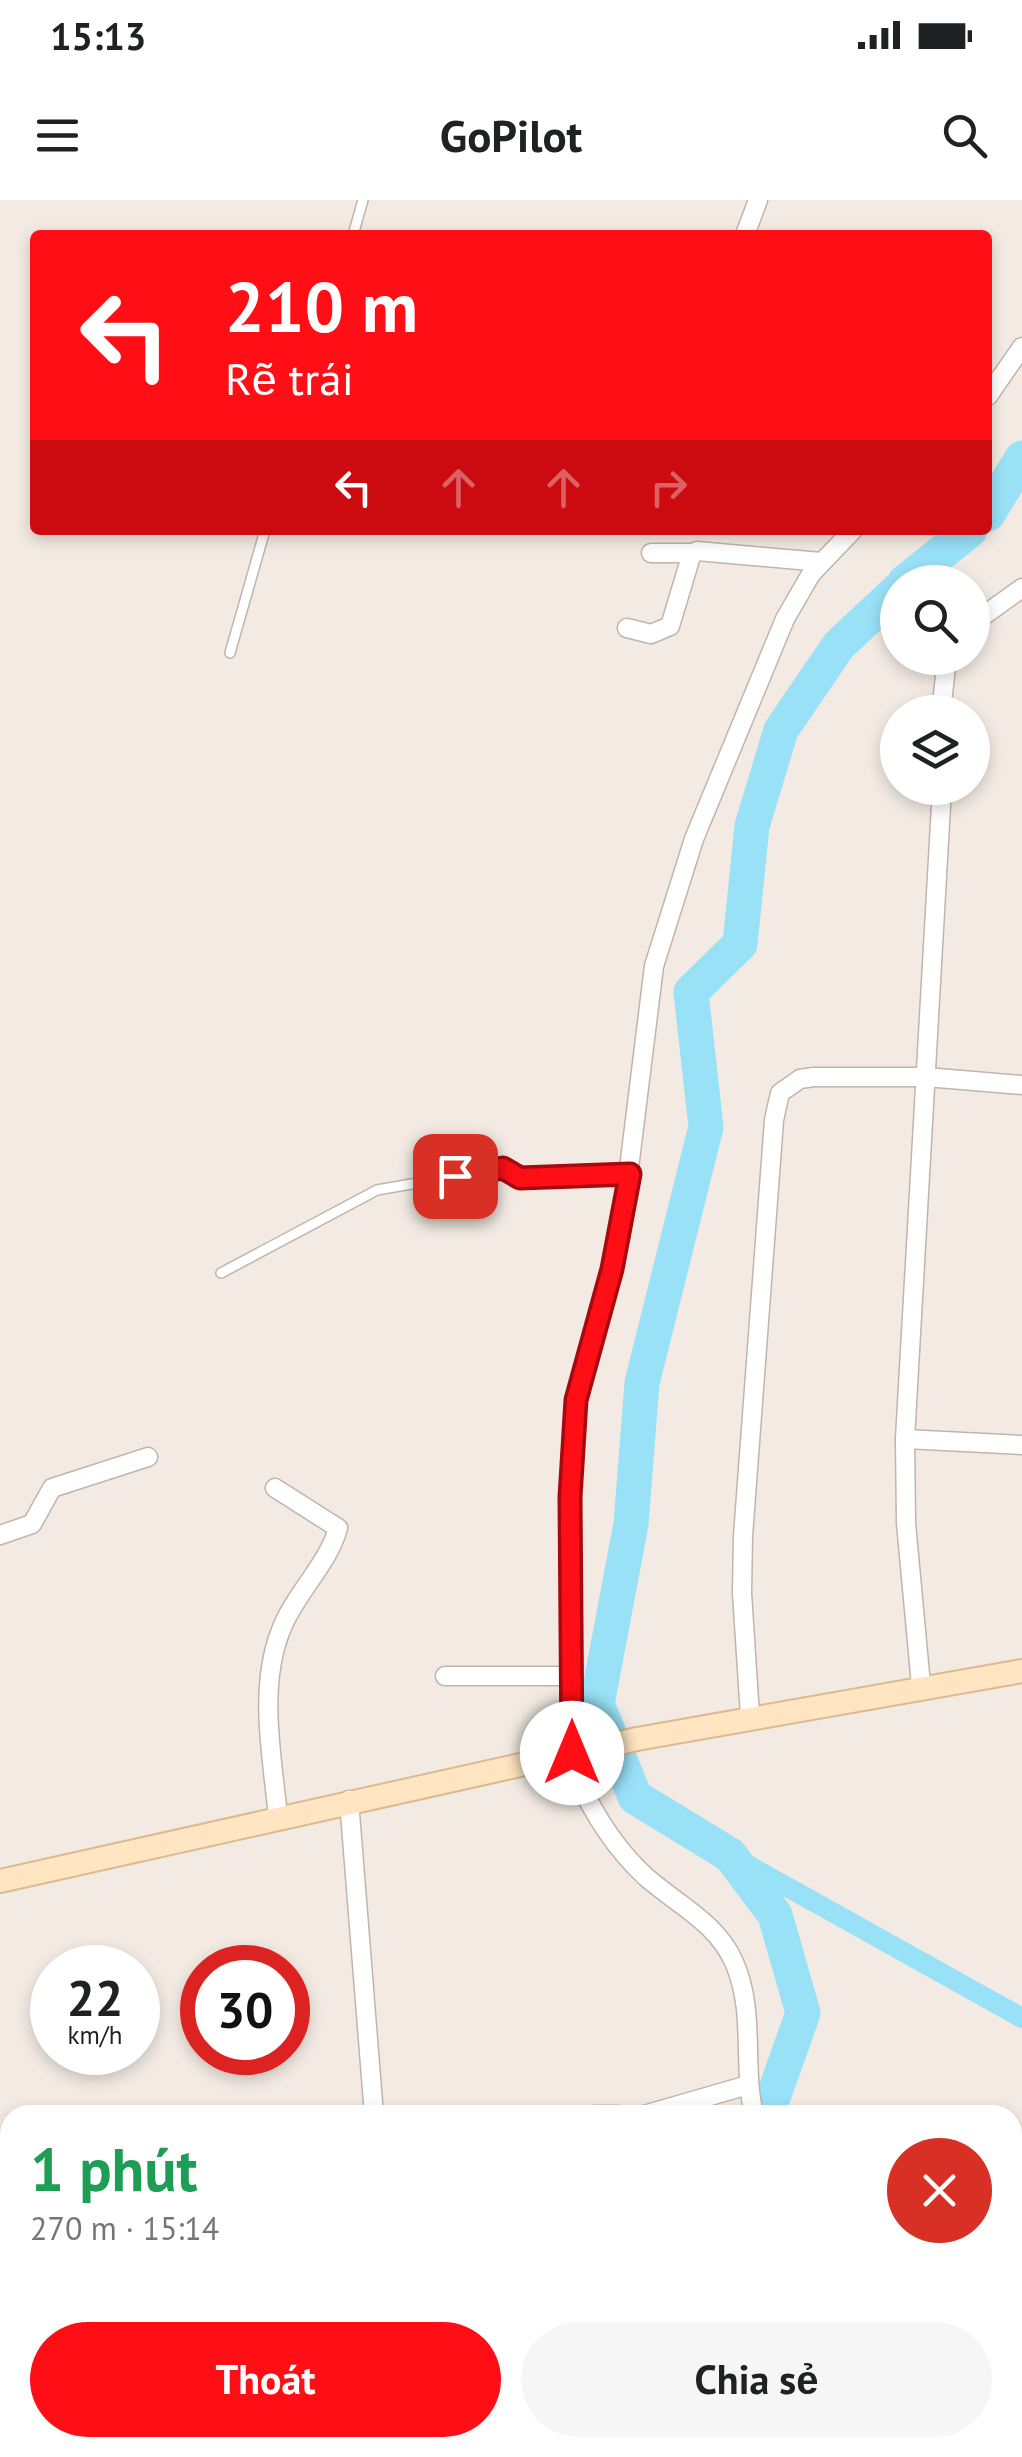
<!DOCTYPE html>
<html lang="vi">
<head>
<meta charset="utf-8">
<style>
	body { margin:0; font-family:"PT Sans",sans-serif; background:#f6f6f6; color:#202124; height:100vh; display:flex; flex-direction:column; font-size:38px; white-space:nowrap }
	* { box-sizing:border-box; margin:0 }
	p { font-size:32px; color:#757577 }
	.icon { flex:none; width:55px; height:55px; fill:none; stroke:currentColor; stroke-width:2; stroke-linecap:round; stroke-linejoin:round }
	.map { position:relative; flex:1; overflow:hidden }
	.panel { position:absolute; left:0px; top:1905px; width:1022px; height:352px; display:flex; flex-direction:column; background:#fff; border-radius:30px 30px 0 0; box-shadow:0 5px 15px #0003 }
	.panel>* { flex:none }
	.hud { position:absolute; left:30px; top:30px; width:962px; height:305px; border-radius:10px; box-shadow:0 5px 15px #0003; background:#ff0e16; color:#fff; overflow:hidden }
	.controls { position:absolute; left:880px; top:365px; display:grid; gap:20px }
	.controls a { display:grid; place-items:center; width:110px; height:110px; border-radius:50%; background:#fff; box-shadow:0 5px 15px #0003; font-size:50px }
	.speed { position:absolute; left:30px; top:1745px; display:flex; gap:20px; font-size:50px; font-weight:700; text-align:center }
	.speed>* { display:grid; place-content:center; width:130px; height:130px; border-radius:50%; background:#fff; box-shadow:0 5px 15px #0003; line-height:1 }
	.speed small { font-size:25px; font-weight:400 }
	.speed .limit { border:15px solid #d22; background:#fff; color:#111 }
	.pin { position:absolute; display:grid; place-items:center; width:85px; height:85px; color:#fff; margin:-42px; border-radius:20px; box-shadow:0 5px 15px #0006 }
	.me { position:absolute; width:110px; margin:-55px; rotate:0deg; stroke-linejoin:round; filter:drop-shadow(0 0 8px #0008) }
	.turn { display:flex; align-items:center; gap:35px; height:210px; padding:0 30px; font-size:45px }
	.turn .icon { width:130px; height:130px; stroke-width:2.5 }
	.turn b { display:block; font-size:70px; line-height:85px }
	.lanes { display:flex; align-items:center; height:95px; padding:0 30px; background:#0003; justify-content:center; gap:50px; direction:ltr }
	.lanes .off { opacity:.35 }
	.round { display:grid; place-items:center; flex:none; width:105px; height:105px; border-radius:52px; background:#f6f6f6 }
	.head { display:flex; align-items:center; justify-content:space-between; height:170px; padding:0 30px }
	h1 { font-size:60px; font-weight:600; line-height:75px; color:#1e9e55 }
	.cta { display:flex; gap:20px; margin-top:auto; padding:20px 30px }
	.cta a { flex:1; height:115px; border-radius:60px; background:#ff0e16; color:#fff; font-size:40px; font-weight:600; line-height:115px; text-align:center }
	.cta a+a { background:#f6f6f6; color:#202124 }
	.status { display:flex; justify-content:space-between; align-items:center; height:70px; padding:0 50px; background:#fff; direction:ltr }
	.status svg { height:28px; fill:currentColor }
	header { display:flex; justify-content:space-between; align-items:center; height:130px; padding:0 30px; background:#fff; font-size:45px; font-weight:600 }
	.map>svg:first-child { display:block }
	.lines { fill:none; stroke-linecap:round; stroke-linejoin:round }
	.canal { stroke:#99e1f7; stroke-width:20 }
	.river { stroke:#99e1f7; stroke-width:35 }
	.lane-casing { stroke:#c2b4a8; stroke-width:12 }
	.street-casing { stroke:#c2b4a8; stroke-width:21 }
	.secondary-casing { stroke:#dbba90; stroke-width:26 }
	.lane { stroke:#fff; stroke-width:9 }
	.street { stroke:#fff; stroke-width:18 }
	.secondary { stroke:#ffe5c1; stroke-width:22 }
	.route-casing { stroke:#a6090e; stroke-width:25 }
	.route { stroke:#ff0e16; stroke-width:18 }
</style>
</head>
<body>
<div class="status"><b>15:13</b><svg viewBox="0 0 49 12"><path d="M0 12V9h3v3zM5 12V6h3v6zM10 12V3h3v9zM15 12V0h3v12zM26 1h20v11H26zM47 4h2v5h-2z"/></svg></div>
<header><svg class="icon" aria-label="menu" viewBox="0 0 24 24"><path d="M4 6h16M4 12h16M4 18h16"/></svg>GoPilot<svg class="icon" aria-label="search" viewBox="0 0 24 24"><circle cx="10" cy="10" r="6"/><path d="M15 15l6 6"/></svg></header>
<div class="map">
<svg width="1022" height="2257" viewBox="0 0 1022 2257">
	<rect width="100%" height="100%" fill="#f3ebe3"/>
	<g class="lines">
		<polyline class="canal" points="730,1655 1022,1818"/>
		<g class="river">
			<polyline points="988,314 1022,258"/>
			<polyline points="905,382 970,330"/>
			<polyline points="762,1915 769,1909 803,1813 775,1715 730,1655 635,1597 597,1504 631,1324 642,1183 706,927 691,792 740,744 752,626 781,530 839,445 898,390"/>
			<polyline points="897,2248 899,2257"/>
			<polyline points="182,2257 184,2248"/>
		</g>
		<defs>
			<g id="lane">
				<polyline points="353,35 363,0"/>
				<polyline points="230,453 265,330"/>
				<polyline points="221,1073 377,990 503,968 520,978 627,974"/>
			</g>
			<g id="street">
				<polyline points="745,35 758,0"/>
				<polyline points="988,196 1022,147"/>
				<polyline points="651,353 692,353"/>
				<polyline points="972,424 1022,388"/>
				<polyline points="627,428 651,434 670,426 692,353 697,351 821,362"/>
				<polyline points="941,512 947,458"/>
				<polyline points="905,1239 1022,1245"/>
				<path d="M275,1288L338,1328C329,1363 294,1395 281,1430C258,1487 272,1556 278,1616"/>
				<polyline points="0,1335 32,1324 52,1288 148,1257"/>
				<polyline points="445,1476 572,1476"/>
				<polyline points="921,1485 906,1323 905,1239 942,588"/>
				<polyline points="750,1516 742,1393 743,1336 774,920 780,893 800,879 814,877 926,877 1022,885"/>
				<polyline points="572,1553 570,1297 576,1200 621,1033 654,766 694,639 785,419 811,374 853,330"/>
				<path d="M567,1554C585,1600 609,1643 646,1677C678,1705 716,1722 734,1762C756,1812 742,1864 754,1915"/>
				<polyline points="349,1600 374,1915"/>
				<polyline points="594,1915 618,1915"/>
				<polyline points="644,1915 748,1885"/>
				<polyline points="413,2248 434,2257"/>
				<polyline points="775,2248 778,2257"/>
				<polyline points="938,2248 941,2257"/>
				<polyline points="147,2257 147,2248"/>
				<polyline points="225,2257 226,2248"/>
				<polyline points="681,2257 702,2248"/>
			</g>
			<polyline id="secondary" points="0,1681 637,1539 1022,1471"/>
		</defs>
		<use href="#lane" class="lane-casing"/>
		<use href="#street" class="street-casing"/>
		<use href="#secondary" class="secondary-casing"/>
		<use href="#lane" class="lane"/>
		<use href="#street" class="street"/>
		<use href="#secondary" class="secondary"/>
	</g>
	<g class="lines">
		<defs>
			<polyline id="route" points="455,976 503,968 520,978 630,974 612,1069 576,1200 570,1297 572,1553"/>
		</defs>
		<use href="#route" class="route-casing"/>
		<use href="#route" class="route"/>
	</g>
</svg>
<div class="controls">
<a><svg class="icon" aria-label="search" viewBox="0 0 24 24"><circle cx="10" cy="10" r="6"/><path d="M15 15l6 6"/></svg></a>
<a><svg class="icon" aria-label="layers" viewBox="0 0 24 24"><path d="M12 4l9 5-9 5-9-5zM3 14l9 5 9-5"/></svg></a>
</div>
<div class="speed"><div>22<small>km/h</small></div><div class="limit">30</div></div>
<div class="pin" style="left:455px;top:976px;background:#d93025"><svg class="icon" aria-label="arrive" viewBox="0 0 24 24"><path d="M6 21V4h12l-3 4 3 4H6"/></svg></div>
<svg class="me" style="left:572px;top:1553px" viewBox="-20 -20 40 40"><circle r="19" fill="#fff"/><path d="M0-13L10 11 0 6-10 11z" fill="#ff0e16"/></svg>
<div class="hud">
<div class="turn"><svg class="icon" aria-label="left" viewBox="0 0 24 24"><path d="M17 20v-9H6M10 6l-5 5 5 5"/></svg><div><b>210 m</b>Rẽ trái</div></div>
<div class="lanes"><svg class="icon" aria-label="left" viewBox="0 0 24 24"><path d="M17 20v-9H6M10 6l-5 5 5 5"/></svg><svg class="icon off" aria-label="ahead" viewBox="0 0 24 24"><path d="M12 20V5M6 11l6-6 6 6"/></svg><svg class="icon off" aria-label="ahead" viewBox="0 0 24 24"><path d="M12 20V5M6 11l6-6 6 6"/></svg><svg class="icon off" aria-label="right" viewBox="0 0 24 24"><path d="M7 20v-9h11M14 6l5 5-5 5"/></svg></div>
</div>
<section class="panel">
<div class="head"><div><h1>1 phút</h1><p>270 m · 15:14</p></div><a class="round" style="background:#d93025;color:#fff"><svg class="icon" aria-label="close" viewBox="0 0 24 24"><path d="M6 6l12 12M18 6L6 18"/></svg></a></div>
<div class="cta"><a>Thoát</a><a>Chia sẻ</a></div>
</section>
</div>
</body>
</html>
